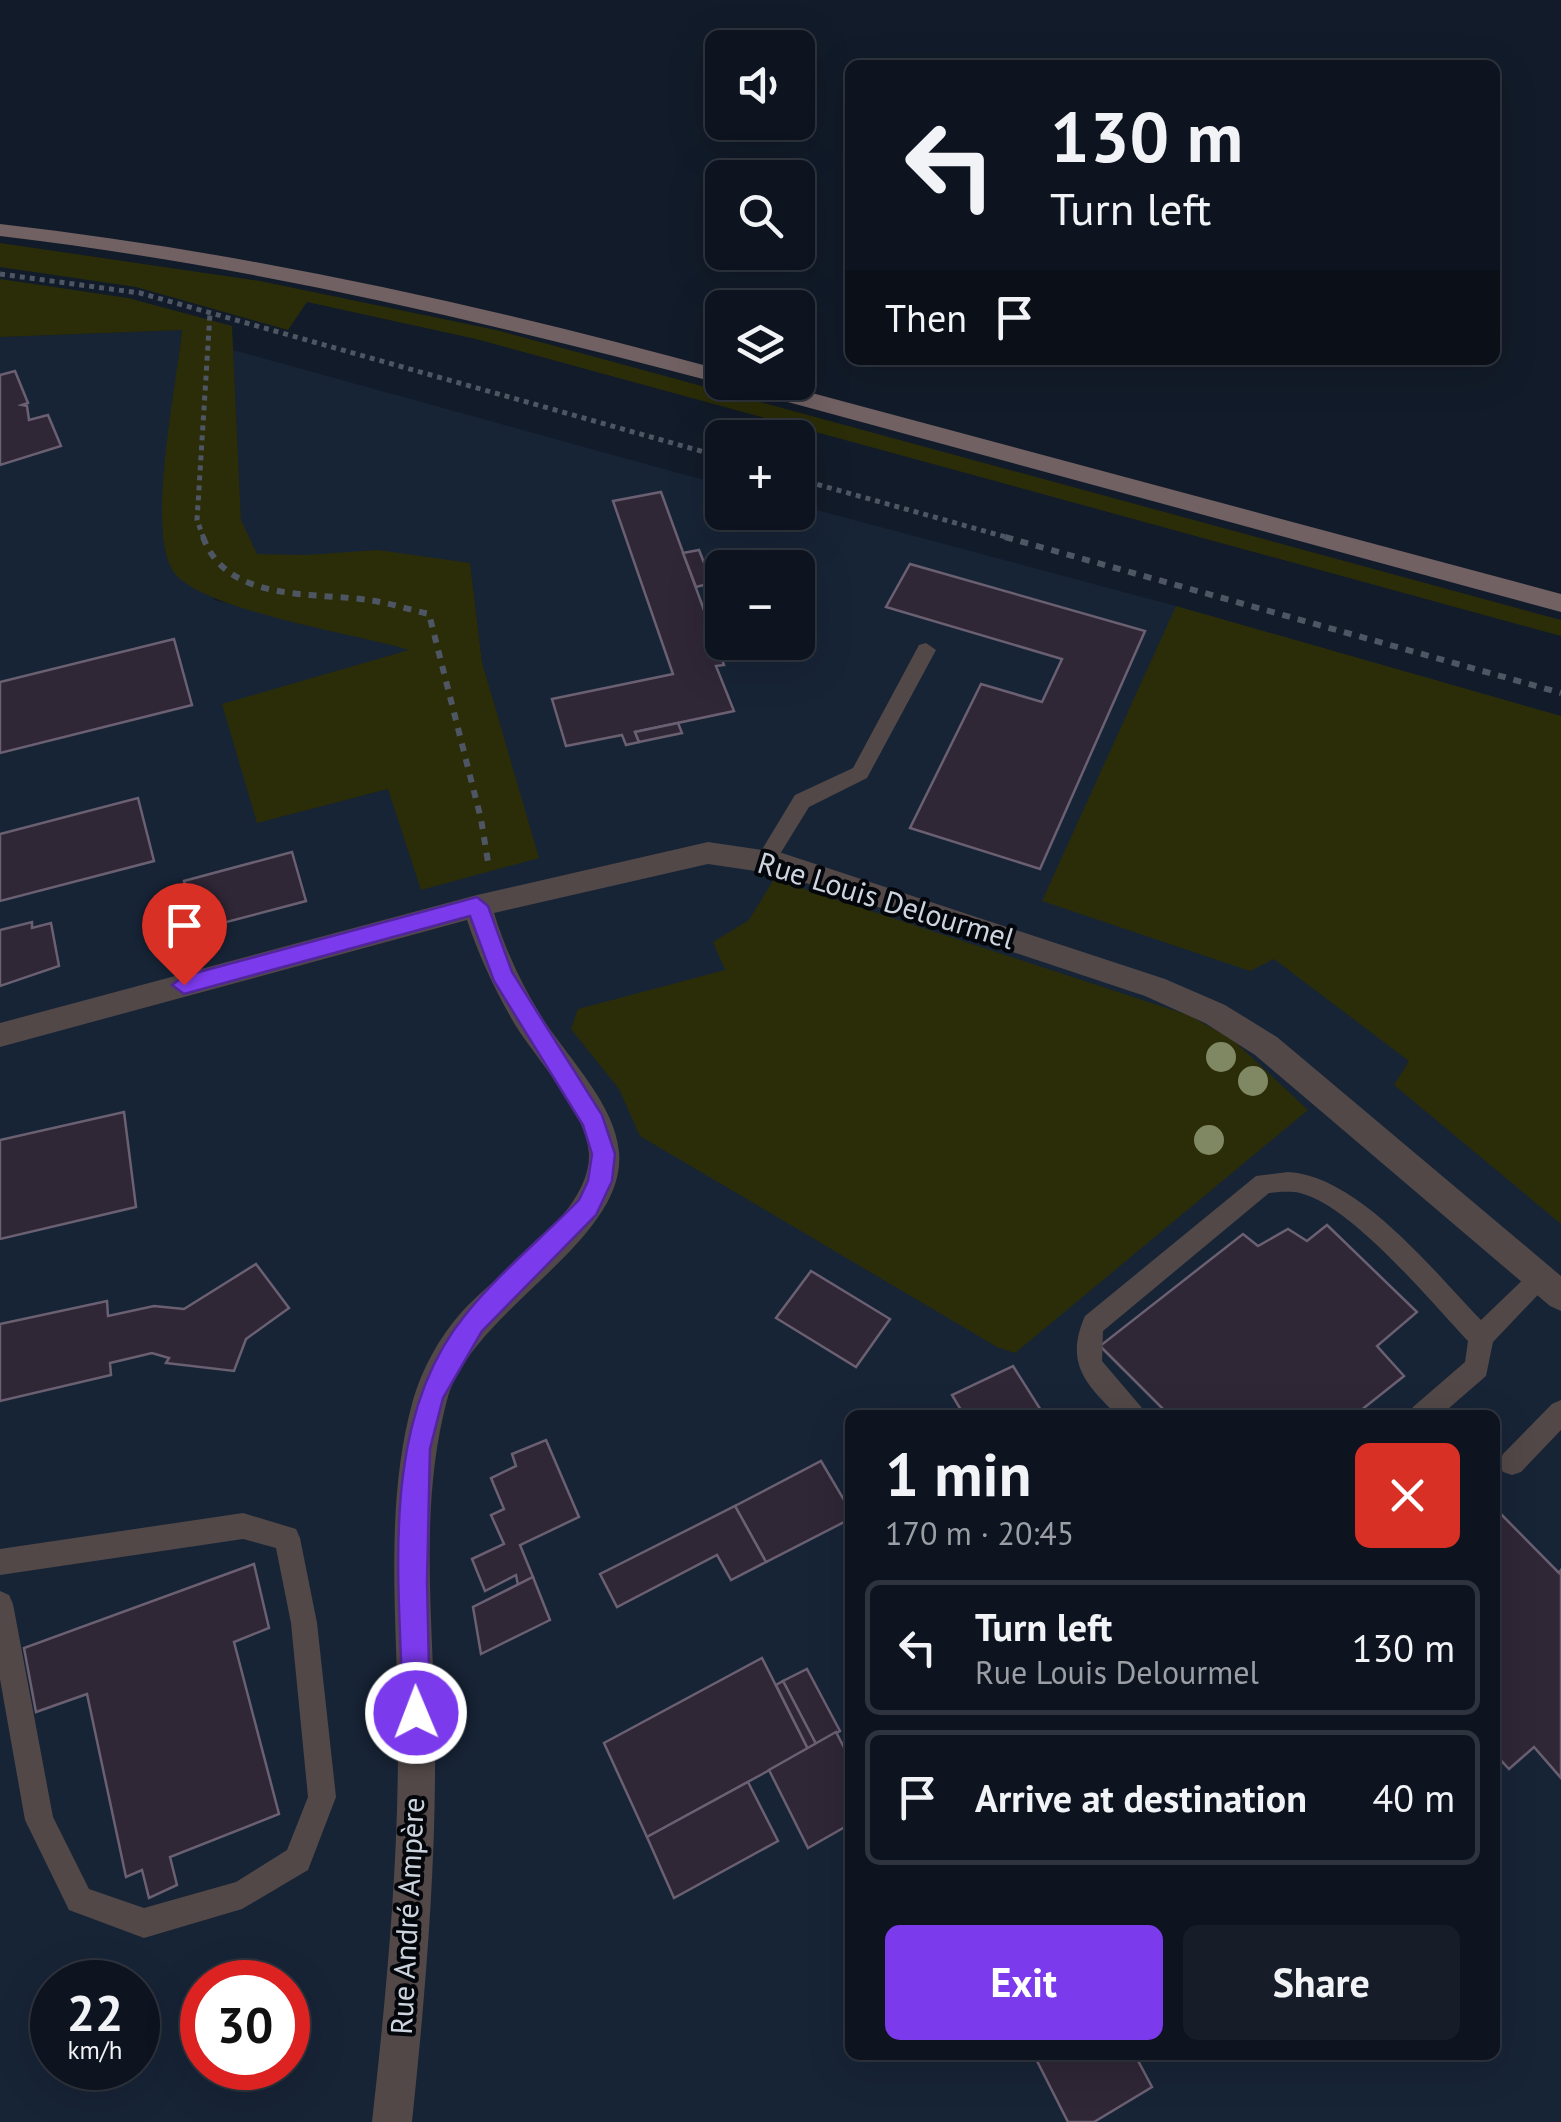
<!DOCTYPE html>
<html lang="en">
<head>
<meta charset="utf-8">
<style>
	body { margin:0; font-family:"PT Sans",sans-serif; background:#171d28; color:#f1f3f6; height:100vh; display:flex; flex-direction:column; font-size:38px; white-space:nowrap }
	* { box-sizing:border-box; margin:0 }
	p { font-size:32px; color:#9b9ea4 }
	.icon { flex:none; width:55px; height:55px; fill:none; stroke:currentColor; stroke-width:2; stroke-linecap:round; stroke-linejoin:round }
	.map { position:relative; flex:1; overflow:hidden }
	.sheet { position:absolute; left:845px; top:1410px; width:655px; height:650px; display:flex; flex-direction:column; background:#0e141f; border-radius:15px; box-shadow:0 10px 40px #0002,0 0 0 2px #2e333d }
	.sheet>* { flex:none }
	.top-card { position:absolute; left:845px; top:60px; width:655px; height:305px; border-radius:15px; box-shadow:0 10px 40px #0002,0 0 0 2px #2e333d; background:#0e141f; color:#f1f3f6; overflow:hidden }
	.tools { position:absolute; left:705px; top:30px; display:grid; gap:20px }
	.tools a { display:grid; place-items:center; width:110px; height:110px; border-radius:15px; background:#0e141f; box-shadow:0 10px 40px #0002,0 0 0 2px #2e333d; font-size:50px }
	.speed { position:absolute; left:30px; top:1960px; display:flex; gap:20px; font-size:50px; font-weight:700; text-align:center }
	.speed>* { display:grid; place-content:center; width:130px; height:130px; border-radius:50%; background:#0e141f; box-shadow:0 10px 40px #0002,0 0 0 2px #2e333d; line-height:1 }
	.speed small { font-size:25px; font-weight:400 }
	.speed .limit { border:15px solid #d22; background:#fff; color:#111 }
	.pin { position:absolute; display:grid; place-items:center; width:85px; height:85px; color:#fff; margin:-102px -42px; border-radius:50% 50% 50% 0; rotate:-45deg; box-shadow:0 0 10px #0007 }
	.pin .icon { rotate:45deg }
	.me { position:absolute; width:110px; margin:-55px; rotate:359deg; stroke-linejoin:round; filter:drop-shadow(0 0 8px #0008) }
	.turn { display:flex; align-items:center; gap:35px; height:210px; padding:0 40px; font-size:45px }
	.turn .icon { width:130px; height:130px; stroke-width:2.5 }
	.turn b { display:block; font-size:70px; line-height:85px }
	.then { display:flex; align-items:center; height:95px; padding:0 40px; background:#0003; gap:20px; font-size:38px }
	.round { display:grid; place-items:center; flex:none; width:105px; height:105px; border-radius:15px; background:#171d28 }
	.overview { display:flex; align-items:center; justify-content:space-between; height:170px; padding:0 40px }
	h1 { font-size:60px; font-weight:800; line-height:75px }
	.cta { display:flex; gap:20px; margin-top:auto; padding:20px 40px }
	.cta a { flex:1; height:115px; border-radius:15px; background:#7c3aed; color:#fff; font-size:40px; font-weight:800; line-height:115px; text-align:center }
	.cta a+a { background:#171d28; color:#f1f3f6 }
	ul { padding:0; list-style:none }
	li { display:flex; align-items:center; gap:30px; height:135px; margin:0 20px 15px; padding:0 20px; border:5px solid #2e333d; border-radius:15px }
	li div { flex:1 }
	li b { display:block; font-size:38px }
	li em { font-style:normal }
	.map>svg:first-child { display:block }
	.built { fill:#172436; fill-rule:evenodd }
	.green { fill:#2b2d08 }
	.building { fill:#2f2636; stroke:#6a6072; stroke-width:2.5 }
	.lines { fill:none; stroke-linecap:round; stroke-linejoin:round }
	.path-far1 { stroke:#4e5663; stroke-width:5; stroke-dasharray:5 5; stroke-linecap:butt }
	.path { stroke:#4e5663; stroke-width:6; stroke-dasharray:8 8; stroke-linecap:butt }
	.service { fill:#524848; fill-rule:evenodd }
	.minor { fill:#524848; fill-rule:evenodd }
	.secondary { fill:#716162; fill-rule:evenodd }
	.tree { fill:#808863 }
	.route { fill:#7c3aed; stroke:#51269a; stroke-width:2.5 }
	.labels { text-anchor:middle; stroke-width:8; stroke-linejoin:round; paint-order:stroke }
	.street-label { font-size:30px; fill:#cdd4de; stroke:#03060b }
</style>
</head>
<body>
<div class="map">
<svg width="1561" height="2122" viewBox="0 0 1561 2122">
	<rect width="100%" height="100%" fill="#121b29"/>
	<path class="built" d="M182,330L168,450L214,600L412,650L258,822L388,789L538,857L482,662L470,564L256,554L241,521L233,350L722,485V512H798V505L1176,606L1561,716V2122H0V337ZM722,568H798V642H722ZM850,1415H1495V2055H850ZM52,1982H138V2068H52ZM202,1982H288V2068H202Z"/>
	<g class="green">
		<polygon points="0,243 260,281 496,330 1561,620 1561,636 476,339 307,302 288,330 136,287 0,267"/>
		<path d="M0,279L128,298L232,326L241,520L257,554L305,555L378,550L470,563L482,662L539,858L421,890L388,789L257,823L222,704L409,650C361,635 198,610 173,571C146,529 177,383 182,330L0,337Z"/>
		<polygon points="1176,606 1561,716 1561,1224 1394,1085 1409,1061 1274,959 1250,971 1042,901"/>
		<polygon points="774,879 1188,1015 1232,1039 1308,1110 1015,1353 997,1347 640,1136 619,1089 571,1029 578,1009 725,970 713,942 749,920"/>
	</g>
	<g class="building">
		<polygon points="15,371 28,403 22,405 27,406 29,420 48,415 61,446 0,465 0,375"/>
		<polygon points="661,492 724,665 716,666 734,711 635,732 639,742 626,745 622,735 566,746 552,699 673,674 613,501"/>
		<polygon points="699,550 712,583 696,587 683,553"/>
		<polygon points="910,564 1145,631 1040,869 910,828 981,684 1042,702 1062,659 886,607"/>
		<polygon points="174,639 192,705 0,753 0,682"/>
		<polygon points="678,723 682,733 639,742 635,732"/>
		<polygon points="138,798 154,861 0,901 0,834"/>
		<polygon points="292,852 306,901 196,930 184,881"/>
		<polygon points="32,922 32,928 51,923 59,966 0,986 0,930"/>
		<polygon points="124,1112 136,1207 0,1239 0,1140"/>
		<polygon points="1327,1225 1417,1312 1377,1346 1404,1376 1355,1415 1169,1415 1100,1346 1243,1234 1258,1246 1288,1229 1307,1241"/>
		<polygon points="256,1264 289,1308 246,1339 234,1371 166,1363 169,1358 152,1353 110,1363 111,1375 0,1401 0,1324 107,1301 108,1316 154,1306 184,1309"/>
		<polygon points="811,1271 890,1319 856,1367 776,1318"/>
		<polygon points="1013,1366 1044,1415 964,1415 952,1395"/>
		<polygon points="546,1440 579,1517 520,1545 533,1577 518,1585 516,1575 485,1591 472,1559 504,1544 491,1515 504,1509 491,1478 516,1466 512,1454"/>
		<polygon points="821,1461 850,1510 850,1519 766,1562 735,1506"/>
		<polygon points="735,1506 766,1562 731,1580 717,1555 617,1607 600,1574"/>
		<polygon points="1495,1508 1559,1573 1561,1570 1561,1778 1534,1747 1509,1769 1495,1754"/>
		<polygon points="254,1564 269,1628 234,1642 279,1814 170,1857 177,1885 149,1898 142,1870 126,1877 87,1694 36,1712 24,1648"/>
		<polygon points="533,1577 550,1620 481,1654 473,1607"/>
		<polygon points="762,1658 808,1749 647,1837 604,1743"/>
		<polygon points="807,1669 840,1731 816,1744 783,1681"/>
		<polygon points="783,1681 816,1744 808,1749 776,1685"/>
		<polygon points="836,1732 850,1759 850,1824 808,1848 769,1770"/>
		<polygon points="748,1782 778,1841 674,1898 647,1837"/>
		<polygon points="1034,2055 1135,2055 1152,2087 1094,2122 1068,2122"/>
	</g>
	<g class="lines">
		<g class="path-far1">
			<polyline points="0,274 140,293 722,457"/>
			<polyline points="798,479 1013,539"/>
			<polyline points="204,539 197,520 210,313"/>
		</g>
		<g class="path">
			<path d="M203,537C228,605 317,591 375,601C393,604 411,610 429,614L481,819L489,868"/>
			<polyline points="1005,537 1561,693"/>
		</g>
		<g class="service">
			<polygon points="926,643 936,650 867,778 809,807 772,867 758,867 755,861 795,795 853,768 919,645"/>
			<path d="M1288,1172C1359,1176 1434,1272 1481,1320L1532,1271L1541,1268L1550,1271L1553,1279L1493,1342L1486,1376L1441,1415H1409L1413,1407L1465,1362L1468,1341C1431,1302 1351,1205 1300,1193C1290,1191 1279,1192 1269,1193L1103,1331L1102,1361L1148,1415H1117C1084,1383 1065,1362 1085,1316L1256,1176Z"/>
			<polygon points="1561,1400 1561,1430 1521,1472 1512,1475 1503,1472 1499,1463 1503,1454 1552,1404"/>
			<polygon points="243,1513 296,1529 300,1538 317,1623 336,1797 308,1870 242,1909 144,1938 69,1910 25,1820 0,1679 0,1591 9,1595 13,1604 53,1817 89,1889 144,1908 236,1882 287,1850 308,1797 291,1623 276,1548 243,1539 0,1575 0,1549"/>
		</g>
		<path class="minor" d="M708,842L782,853L1165,979L1225,1005L1277,1037L1561,1276V1311L1550,1306L1255,1055L1205,1023L1145,996L782,875L708,864L494,913C506,952 523,988 545,1022C570,1060 615,1105 619,1152C627,1242 471,1310 447,1400C417,1513 435,1631 435,1746C436,1871 425,1997 412,2122H372C386,1997 398,1871 398,1746C399,1631 382,1512 413,1400C422,1369 439,1338 460,1314C496,1272 592,1214 589,1153C586,1111 536,1059 514,1023C495,990 479,956 467,920L0,1047V1023L477,895Z"/>
		<g class="secondary">
			<path d="M0,224C245,252 484,305 722,370V382H729L722,384C483,321 246,265 0,236Z"/>
			<polygon points="730,382 771,382 1561,594 1561,612 733,387"/>
		</g>
	</g>
	<g class="tree">
		<circle cx="1221" cy="1057" r="15"/>
		<circle cx="1253" cy="1081" r="15"/>
		<circle cx="1209" cy="1140" r="15"/>
	</g>
	<path class="route" d="M477,897L488,906L512,972L602,1115L615,1154L612,1181L596,1215L482,1331L443,1398L430,1449L427,1581L430,1713L426,1723L416,1727L407,1723L403,1713C400,1583 377,1422 466,1314C499,1273 542,1238 579,1200L588,1181L592,1154L583,1125L494,981L470,916L184,994L172,985L184,976Z"/>
	<g class="labels">
		<g class="street-label">
			<text transform="translate(886 901) rotate(17)" y="10">Rue Louis Delourmel</text>
			<text transform="translate(408 1916) rotate(-87)" y="10">Rue André Ampère</text>
		</g>
	</g>
</svg>
<div class="tools">
<a><svg class="icon" aria-label="sound" viewBox="0 0 24 24"><path d="M4 9h4l5-4v14l-5-4H4zM17 9q2 3 0 6"/></svg></a>
<a><svg class="icon" aria-label="search" viewBox="0 0 24 24"><circle cx="10" cy="10" r="6"/><path d="M15 15l6 6"/></svg></a>
<a><svg class="icon" aria-label="layers" viewBox="0 0 24 24"><path d="M12 4l9 5-9 5-9-5zM3 14l9 5 9-5"/></svg></a>
<a>+</a>
<a>−</a>
</div>
<div class="speed"><div>22<small>km/h</small></div><div class="limit">30</div></div>
<div class="pin" style="left:184px;top:985px;background:#d93025"><svg class="icon" aria-label="arrive" viewBox="0 0 24 24"><path d="M6 21V4h12l-3 4 3 4H6"/></svg></div>
<svg class="me" style="left:416px;top:1713px" viewBox="-20 -20 40 40"><circle r="17" fill="#7c3aed" stroke="#fff" stroke-width="3"/><path d="M0-11L8 9 0 5-8 9z" fill="#fff"/></svg>
<div class="top-card">
<div class="turn"><svg class="icon" aria-label="left" viewBox="0 0 24 24"><path d="M17 20v-9H6M10 6l-5 5 5 5"/></svg><div><b>130 m</b>Turn left</div></div>
<div class="then">Then<svg class="icon" aria-label="arrive" viewBox="0 0 24 24"><path d="M6 21V4h12l-3 4 3 4H6"/></svg></div>
</div>
<section class="sheet">
<div class="overview"><div><h1>1 min</h1><p>170 m · 20:45</p></div><a class="round" style="background:#d93025;color:#fff"><svg class="icon" aria-label="close" viewBox="0 0 24 24"><path d="M6 6l12 12M18 6L6 18"/></svg></a></div>
<ul>
<li><svg class="icon" aria-label="left" viewBox="0 0 24 24"><path d="M17 20v-9H6M10 6l-5 5 5 5"/></svg><div><b>Turn left</b><p>Rue Louis Delourmel</p></div><em>130 m</em></li>
<li><svg class="icon" aria-label="arrive" viewBox="0 0 24 24"><path d="M6 21V4h12l-3 4 3 4H6"/></svg><div><b>Arrive at destination</b></div><em>40 m</em></li>
</ul>
<div class="cta"><a>Exit</a><a>Share</a></div>
</section>
</div>
</body>
</html>
